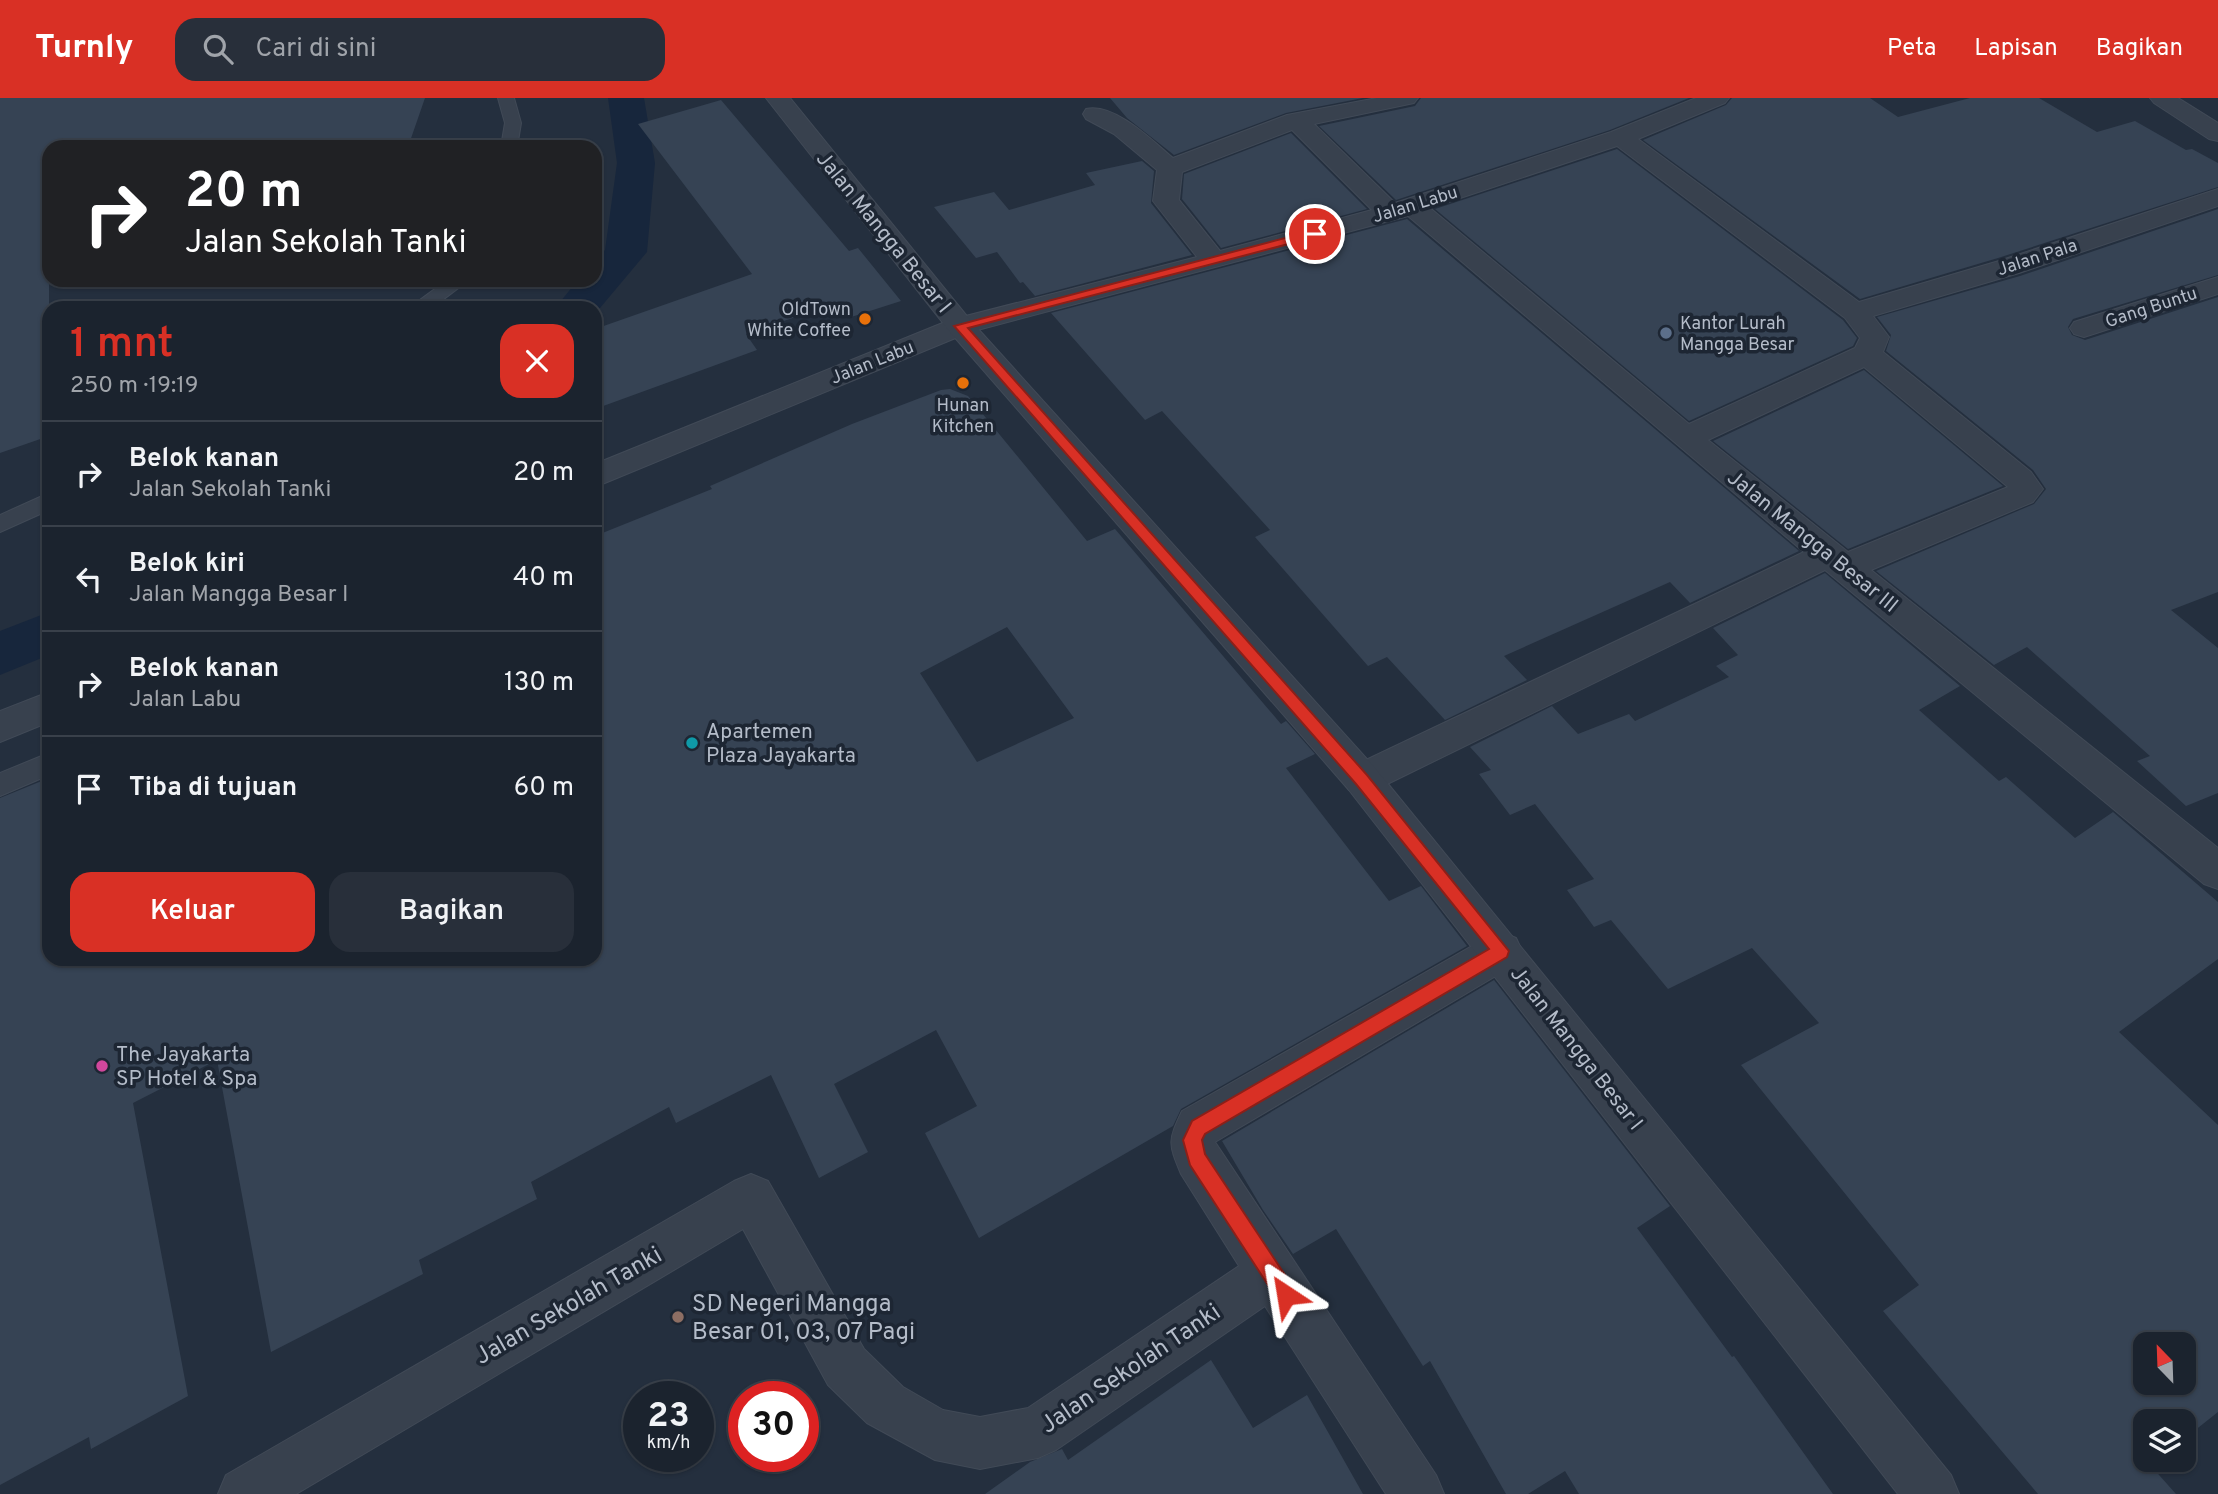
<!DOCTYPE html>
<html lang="id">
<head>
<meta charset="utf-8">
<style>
	body { margin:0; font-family:Overpass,sans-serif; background:#282f3a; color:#f1f3f6; height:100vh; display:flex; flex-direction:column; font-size:26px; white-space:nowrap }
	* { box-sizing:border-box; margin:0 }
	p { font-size:23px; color:#a0a4aa }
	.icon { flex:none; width:38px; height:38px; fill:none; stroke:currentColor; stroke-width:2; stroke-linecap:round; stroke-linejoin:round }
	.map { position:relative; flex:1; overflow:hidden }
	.side { position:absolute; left:42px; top:203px; width:560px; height:665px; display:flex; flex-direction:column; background:#1b232e; border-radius:21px; box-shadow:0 2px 5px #0004,0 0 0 2px #39404a }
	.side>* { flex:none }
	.hud { position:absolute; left:42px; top:42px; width:560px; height:147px; border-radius:21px; box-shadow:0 2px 5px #0004,0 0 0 2px #39404a; background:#202124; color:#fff; overflow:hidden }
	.needle { width:46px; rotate:337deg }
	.tools { position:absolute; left:2133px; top:1234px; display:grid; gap:14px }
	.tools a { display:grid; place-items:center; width:63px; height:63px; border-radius:14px; background:#1b232e; box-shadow:0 2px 5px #0004,0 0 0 2px #39404a; font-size:35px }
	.speed { position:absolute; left:623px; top:1283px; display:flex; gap:14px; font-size:35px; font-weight:700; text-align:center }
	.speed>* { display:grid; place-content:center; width:91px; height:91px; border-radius:50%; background:#1b232e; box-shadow:0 2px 5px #0004,0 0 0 2px #39404a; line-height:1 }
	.speed small { font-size:18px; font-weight:400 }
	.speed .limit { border:10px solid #d22; background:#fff; color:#111 }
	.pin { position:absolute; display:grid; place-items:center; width:60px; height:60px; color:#fff; margin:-30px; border:4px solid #fff; border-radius:50%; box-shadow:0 2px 7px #0007 }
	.me { position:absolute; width:77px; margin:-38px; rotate:327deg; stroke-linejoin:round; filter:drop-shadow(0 0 5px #0008) }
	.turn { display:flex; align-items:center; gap:24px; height:147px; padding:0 28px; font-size:32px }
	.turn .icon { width:91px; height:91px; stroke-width:2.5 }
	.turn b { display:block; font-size:49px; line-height:60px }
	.round { display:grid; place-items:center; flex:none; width:74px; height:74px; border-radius:21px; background:#282f3a }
	.overview { display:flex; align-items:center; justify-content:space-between; height:119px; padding:0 28px }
	h1 { font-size:42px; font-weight:600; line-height:52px; color:#d93025 }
	.cta { display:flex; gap:14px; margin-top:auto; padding:14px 28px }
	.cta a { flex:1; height:80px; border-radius:21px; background:#d93025; color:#fff; font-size:28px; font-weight:600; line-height:80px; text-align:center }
	.cta a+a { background:#282f3a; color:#f1f3f6 }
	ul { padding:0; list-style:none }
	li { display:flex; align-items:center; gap:21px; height:105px; padding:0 28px; border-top:2px solid #39404a }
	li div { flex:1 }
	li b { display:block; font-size:26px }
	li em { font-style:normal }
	header { display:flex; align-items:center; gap:42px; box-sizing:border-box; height:98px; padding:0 35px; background:#d93025; color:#fff }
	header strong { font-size:33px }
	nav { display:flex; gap:38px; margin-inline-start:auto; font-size:24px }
	.search { width:490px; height:63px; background:#282f3a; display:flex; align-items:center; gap:18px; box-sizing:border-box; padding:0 24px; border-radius:21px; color:#a0a4aa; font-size:26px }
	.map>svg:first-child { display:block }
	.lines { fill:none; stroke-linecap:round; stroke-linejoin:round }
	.canal { fill:#17263c; fill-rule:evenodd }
	.building { fill:#364354; fill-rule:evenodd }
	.service-casing { stroke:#414a57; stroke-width:2 }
	.minor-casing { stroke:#414a57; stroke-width:2 }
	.tertiary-casing { stroke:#414a57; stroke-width:2 }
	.service { fill:#38414e; fill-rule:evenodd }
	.minor { fill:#38414e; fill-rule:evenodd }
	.tertiary { fill:#38414e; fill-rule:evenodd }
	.route { fill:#d93025; stroke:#8d1f18; stroke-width:2 }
	.food-dot { fill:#e8710a; stroke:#1d2633; stroke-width:2.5 }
	.service-dot { fill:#5c6f8a; stroke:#1d2633; stroke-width:2.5 }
	.culture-dot { fill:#0f9aa8; stroke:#1d2633; stroke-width:2.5 }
	.hotel-dot { fill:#d1479c; stroke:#1d2633; stroke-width:2.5 }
	.education-dot { fill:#8d6e63; stroke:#1d2633; stroke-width:2.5 }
	.labels { text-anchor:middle; stroke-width:7; stroke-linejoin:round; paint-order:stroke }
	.far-street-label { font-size:18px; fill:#b4bcc9; stroke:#1d2633 }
	.far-poi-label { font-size:18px; fill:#b4bcc9; stroke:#1d2633; text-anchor:end }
	.street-label { font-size:21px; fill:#b4bcc9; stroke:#1d2633 }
	.poi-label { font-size:21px; fill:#b4bcc9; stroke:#1d2633; text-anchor:start }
	.near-poi-label { font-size:24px; fill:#b4bcc9; stroke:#1d2633; text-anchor:start }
	.near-street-label { font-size:24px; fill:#b4bcc9; stroke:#1d2633 }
</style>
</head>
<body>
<header>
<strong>Turnly</strong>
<div class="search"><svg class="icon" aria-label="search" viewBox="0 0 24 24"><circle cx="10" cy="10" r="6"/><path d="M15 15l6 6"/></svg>Cari di sini</div>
<nav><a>Peta</a><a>Lapisan</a><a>Bagikan</a></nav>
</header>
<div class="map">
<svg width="2218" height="1396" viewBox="0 0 2218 1396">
	<rect width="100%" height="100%" fill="#242f3e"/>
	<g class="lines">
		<g class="canal">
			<polygon points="608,0 644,0 655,65 647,154 595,216 595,210 555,210 578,182 595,182 595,163 605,152 617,65"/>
			<polygon points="49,514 49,557 0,577 0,533"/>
		</g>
	</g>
	<g class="building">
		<polygon points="0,0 425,0 408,49 49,49 49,338 0,355"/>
		<polygon points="1110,0 1363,0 1286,15 1174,57 1127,20"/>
		<polygon points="1421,0 1689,0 1610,32 1396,102 1319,28 1415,8"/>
		<polygon points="1732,0 1870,0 1898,19 1970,0 2039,0 2097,34 2135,23 2186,52 2192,51 2218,65 2218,89 1998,160 1860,201 1643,42 1726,7"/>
		<polygon points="721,2 849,153 858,150 901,203 848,220 836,205 746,236 757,252 595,311 595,231 752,176 638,26"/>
		<polygon points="1291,35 1367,111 1221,150 1182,101 1184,76"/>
		<polygon points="1617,51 1843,222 1857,240 1853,248 1689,323 1435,111"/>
		<polygon points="1142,63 1154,73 1151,105 1192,157 1035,198 1023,184 1020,185 997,154 976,160 934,109 994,94 1009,112 1095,87 1086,75"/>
		<polygon points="2218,111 2218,177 2073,221 2068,229 2072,237 2085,242 2218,199 2218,494 2171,512 2218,550 2218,695 2186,708 2137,663 2150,658 2027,549 1994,567 1876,473 2034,406 2046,391 2033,372 1886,253 1891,237 1877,219 2020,178"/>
		<polygon points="1407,121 1799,453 1690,505 1670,484 1504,558 1527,582 1445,622 1387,559 1368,568 1255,439 1270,432 1162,313 1145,322 1051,215"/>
		<polygon points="1864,272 2003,388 1848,451 1713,343"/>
		<path d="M950,291L968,298L1087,443L1115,431L1281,626L1286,623L1315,656L1286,670L1389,803L1421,788L1467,848L1181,1011L1173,1028L979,1140L925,1035L977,1008L936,932L834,986L868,1054L819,1080L771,977L676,1025L669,1009L531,1084L537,1101L419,1162L423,1176L271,1254L217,962L133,1005L188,1298L91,1351L89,1339L0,1387V700L49,680V861H595V438L712,391L710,388L852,326L941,292ZM1007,529L1074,620L977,664L920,575Z"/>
		<path d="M1825,475L1960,588L1919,612L1999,683L2006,679L2075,740L2113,714L2218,804V861L2119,934L2218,1027V1314L2184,1341V1323H2146V1362H2159L2151,1368L2176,1396H2038L1883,1213L1919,1187L1741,967L1819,925L1752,850L1668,891L1611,822L1594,829L1567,792L1594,781L1535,706L1510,717L1479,676L1491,672L1470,649L1552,608L1578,636L1629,616L1635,623L1729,579L1716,568L1738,557L1713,530ZM2146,1246H2184V1284H2146Z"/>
		<polygon points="1494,882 1670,1108 1637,1130 1732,1259 1734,1258 1833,1396 1579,1396 1565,1373 1528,1396 1506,1396 1430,1263 1423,1268 1336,1131 1293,1156 1263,1112 1222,1043"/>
		<polygon points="1211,1262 1253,1330 1307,1297 1363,1396 985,1396 1030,1364 1062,1351 1068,1362"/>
	</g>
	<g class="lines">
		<defs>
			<g id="service">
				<polygon points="498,0 514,0 521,25 517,49 501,49 505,25"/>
				<polygon points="447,182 469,182 432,210 409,210"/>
				<polygon points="49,395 49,412 0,434 0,417"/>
				<polygon points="49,655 49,677 0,698 0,675"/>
			</g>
			<g id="minor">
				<path d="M1377,0H1418L1414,5L1314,26L1395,105L1611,34L1696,0H1729L1725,5L1638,41L1859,204L1999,163L2218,91V108L2019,175L1873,218L1889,239L1883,254L2031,374L2043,391L2033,404L1871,472L2218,750V791L2204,786L1825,472L1375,692L1362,697L1349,692L1343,681L1349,670L1804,454L1408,118L970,234L595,389V366L950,222L1197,159L1153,103L1157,72L1114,36L1086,21L1083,16L1086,11C1114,4 1153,43 1173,60L1287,17ZM1292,32L1372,112L1220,153L1179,102L1182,74ZM1617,48L1845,220L1860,240L1855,250L1689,326L1430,110ZM1864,269L2008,389L1848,454L1708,342Z"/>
				<polygon points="2218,179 2218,196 2084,239 2074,236 2070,230 2074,224"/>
				<polygon points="49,594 49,624 0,644 0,613"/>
				<path d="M1501,834L1516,840L1522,853L1516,866L1215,1044L1436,1377L1444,1396H1386L1265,1208L1056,1352L1038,1360L980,1371L935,1362L867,1325L828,1287L743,1131L296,1396H218L226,1377L734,1083L751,1076L768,1083L864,1251L903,1289L943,1312L980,1319L1028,1310L1239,1168L1181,1076C1168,1045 1168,1043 1182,1013L1486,840Z"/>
			</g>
			<g id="tertiary">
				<polygon points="766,0 790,0 970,222 1375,670 1951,1377 1959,1396 1898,1396 1349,692 950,234"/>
				<polygon points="2150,0 2178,0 2218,25 2218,43 2209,41 2154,5"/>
			</g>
		</defs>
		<use href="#service" class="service-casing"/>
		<use href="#minor" class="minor-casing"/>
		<use href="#tertiary" class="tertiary-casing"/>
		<use href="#service" class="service"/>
		<use href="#minor" class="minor"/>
		<use href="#tertiary" class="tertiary"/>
	</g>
	<polygon class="route" points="1315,132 1320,136 1319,138 968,230 1367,677 1509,853 1507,859 1205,1036 1202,1042 1205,1056 1293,1189 1296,1197 1293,1204 1286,1207 1279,1204 1190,1067 1183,1042 1192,1023 1489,851 1356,686 954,228"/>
	<g class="food-dot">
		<circle cx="865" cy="221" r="7"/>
		<circle cx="963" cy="285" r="7"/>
	</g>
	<circle class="service-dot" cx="1666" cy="235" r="7"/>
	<circle class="culture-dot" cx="692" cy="645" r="7"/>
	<circle class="hotel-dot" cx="102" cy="968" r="7"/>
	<circle class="education-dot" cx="678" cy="1219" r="7"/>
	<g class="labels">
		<g class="far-street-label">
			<text transform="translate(1415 106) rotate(-17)" y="6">Jalan Labu</text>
			<text transform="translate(2037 159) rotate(-18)" y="6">Jalan Pala</text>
			<text transform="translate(2151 209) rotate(-18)" y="6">Gang Buntu</text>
			<text transform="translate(872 264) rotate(-22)" y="6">Jalan Labu</text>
		</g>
		<g class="far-poi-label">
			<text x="851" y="217">OldTown<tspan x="851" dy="21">White Coffee</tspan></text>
			<text x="1680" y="231" text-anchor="start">Kantor Lurah<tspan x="1680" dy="21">Mangga Besar</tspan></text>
			<text x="963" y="313" text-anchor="middle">Hunan<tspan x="963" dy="21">Kitchen</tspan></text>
		</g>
		<g class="street-label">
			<text transform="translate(884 134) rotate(51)" y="7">Jalan Mangga Besar I</text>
			<text transform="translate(1813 443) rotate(39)" y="7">Jalan Mangga Besar III</text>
			<text transform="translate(1577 950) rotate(52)" y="7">Jalan Mangga Besar I</text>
		</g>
		<g class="poi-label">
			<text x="706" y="640">Apartemen<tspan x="706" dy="24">Plaza Jayakarta</tspan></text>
			<text x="116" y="963">The Jayakarta<tspan x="116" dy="24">SP Hotel &amp; Spa</tspan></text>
		</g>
		<g class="near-poi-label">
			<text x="692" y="1213">SD Negeri Mangga<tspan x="692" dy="28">Besar 01, 03, 07 Pagi</tspan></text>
		</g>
		<g class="near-street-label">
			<text transform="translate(568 1207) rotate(-30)" y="8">Jalan Sekolah Tanki</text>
			<text transform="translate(1130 1270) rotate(-34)" y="8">Jalan Sekolah Tanki</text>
		</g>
	</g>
</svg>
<div class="tools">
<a><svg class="needle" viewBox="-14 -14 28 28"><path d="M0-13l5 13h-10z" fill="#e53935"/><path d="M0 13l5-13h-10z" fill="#a0a4aa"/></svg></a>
<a><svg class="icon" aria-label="layers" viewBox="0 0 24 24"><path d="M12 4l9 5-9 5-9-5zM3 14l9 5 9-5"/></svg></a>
</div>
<div class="speed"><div>23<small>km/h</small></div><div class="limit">30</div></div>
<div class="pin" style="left:1315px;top:136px;background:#d93025"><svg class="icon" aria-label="arrive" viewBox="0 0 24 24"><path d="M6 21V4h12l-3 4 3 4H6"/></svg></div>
<svg class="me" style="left:1286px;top:1197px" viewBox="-20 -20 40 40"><path d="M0-17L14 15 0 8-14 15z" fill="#d93025" stroke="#fff" stroke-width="4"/></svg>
<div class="hud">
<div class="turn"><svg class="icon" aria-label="right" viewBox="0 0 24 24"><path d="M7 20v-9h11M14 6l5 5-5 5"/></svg><div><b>20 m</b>Jalan Sekolah Tanki</div></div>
</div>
<section class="side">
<div class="overview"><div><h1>1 mnt</h1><p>250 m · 19:19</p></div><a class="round" style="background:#d93025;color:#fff"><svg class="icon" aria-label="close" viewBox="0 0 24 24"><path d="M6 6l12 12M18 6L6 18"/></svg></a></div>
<ul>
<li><svg class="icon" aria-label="right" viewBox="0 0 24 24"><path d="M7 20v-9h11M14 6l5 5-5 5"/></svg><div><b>Belok kanan</b><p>Jalan Sekolah Tanki</p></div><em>20 m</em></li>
<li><svg class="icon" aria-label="left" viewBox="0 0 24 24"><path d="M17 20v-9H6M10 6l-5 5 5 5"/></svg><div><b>Belok kiri</b><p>Jalan Mangga Besar I</p></div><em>40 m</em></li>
<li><svg class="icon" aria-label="right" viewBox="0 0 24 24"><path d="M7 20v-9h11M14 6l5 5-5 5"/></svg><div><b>Belok kanan</b><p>Jalan Labu</p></div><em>130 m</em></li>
<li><svg class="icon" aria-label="arrive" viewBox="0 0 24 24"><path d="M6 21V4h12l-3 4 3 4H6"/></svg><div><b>Tiba di tujuan</b></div><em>60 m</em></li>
</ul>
<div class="cta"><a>Keluar</a><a>Bagikan</a></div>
</section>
</div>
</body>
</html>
